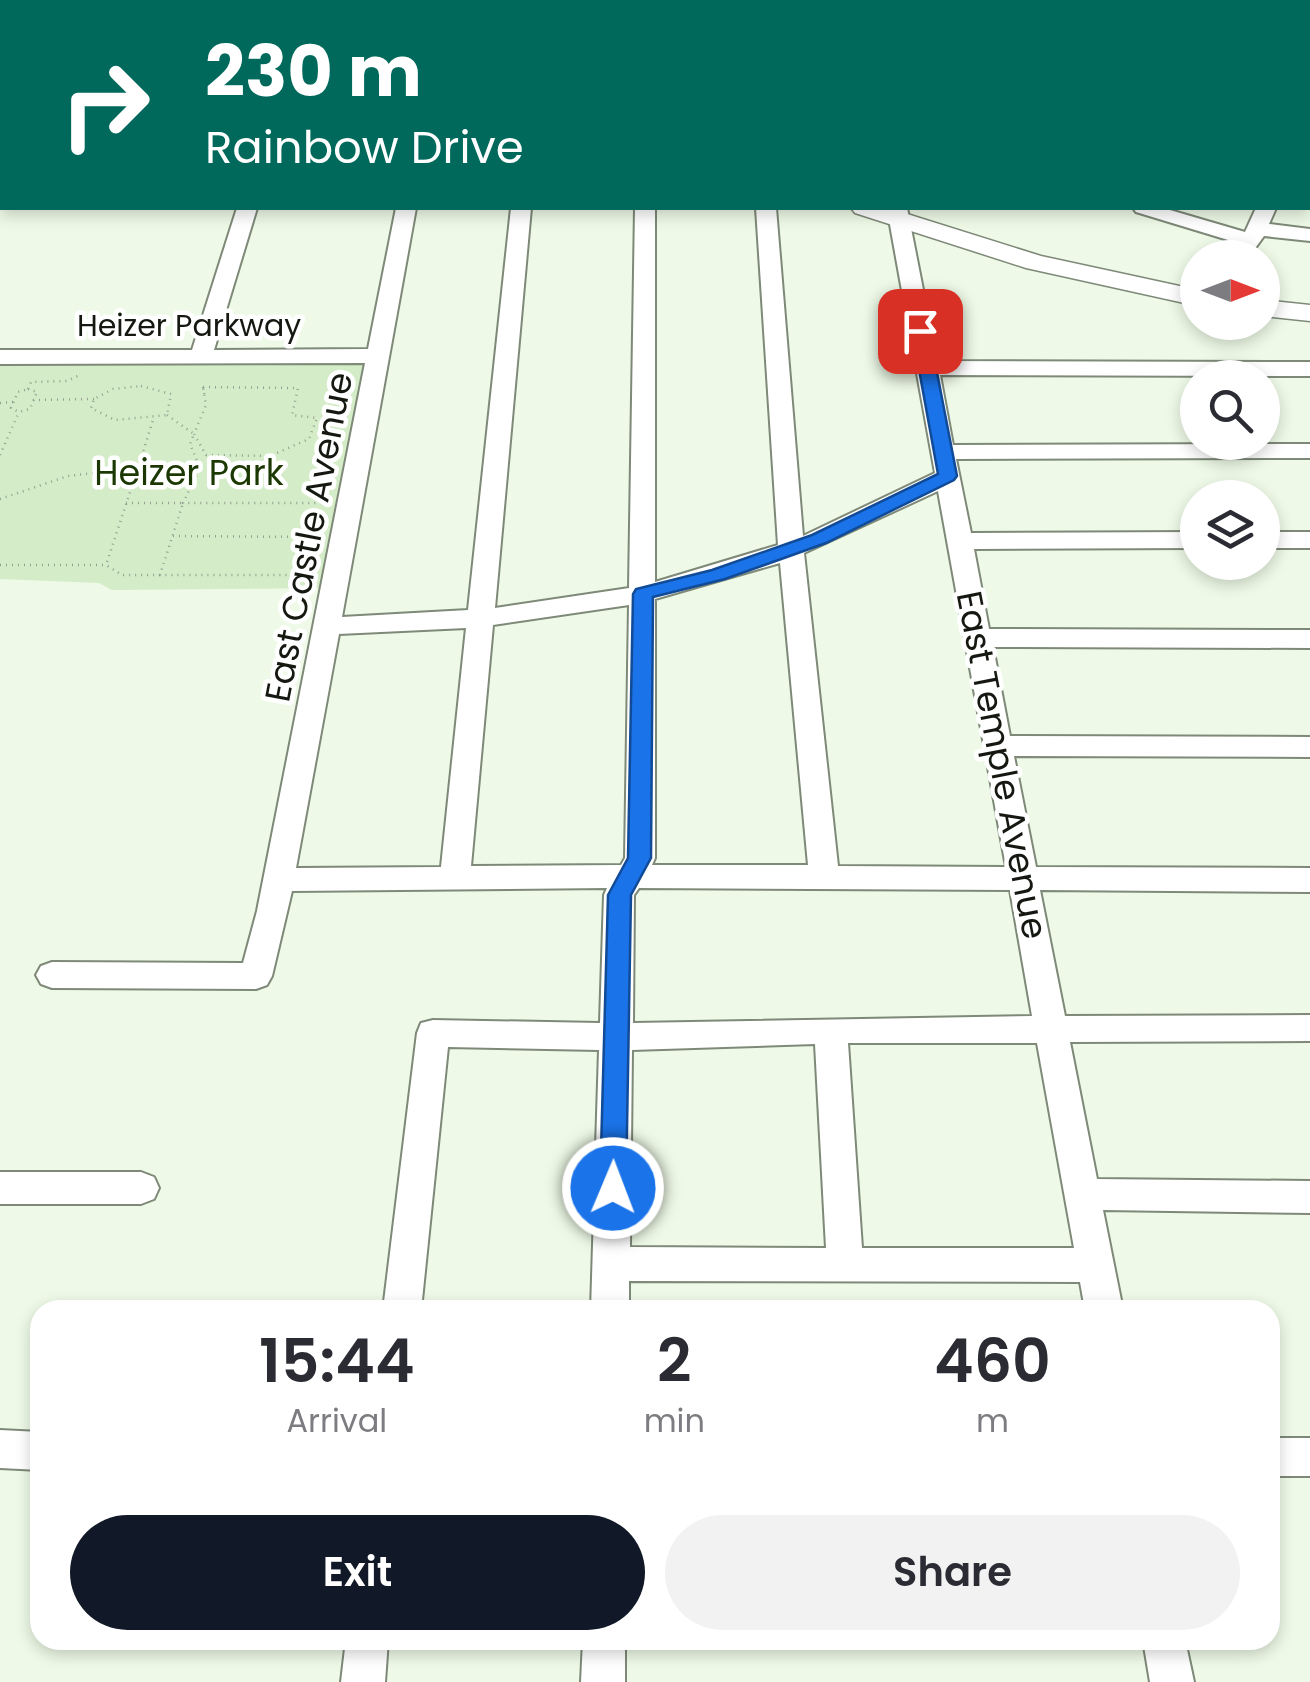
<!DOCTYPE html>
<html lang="en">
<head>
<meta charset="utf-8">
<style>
	body { margin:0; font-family:Poppins,sans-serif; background:#f2f2f3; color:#2b2b33; height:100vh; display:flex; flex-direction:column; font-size:38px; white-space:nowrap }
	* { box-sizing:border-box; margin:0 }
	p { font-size:32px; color:#7c7c81 }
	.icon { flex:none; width:55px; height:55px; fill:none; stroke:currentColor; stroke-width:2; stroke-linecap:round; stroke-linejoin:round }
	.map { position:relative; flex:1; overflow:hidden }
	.side { position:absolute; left:30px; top:1300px; width:1250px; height:350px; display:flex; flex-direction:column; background:#fff; border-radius:30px; box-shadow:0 5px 15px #0003 }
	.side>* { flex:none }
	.guide { position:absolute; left:0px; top:0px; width:1310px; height:210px; box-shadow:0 5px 15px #0003; background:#00695c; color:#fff; overflow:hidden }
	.needle { width:65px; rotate:90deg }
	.fabs { position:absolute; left:1180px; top:240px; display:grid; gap:20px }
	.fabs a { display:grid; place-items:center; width:100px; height:100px; border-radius:50%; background:#fff; box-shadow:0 5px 15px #0003; font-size:50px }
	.pin { position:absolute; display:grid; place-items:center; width:85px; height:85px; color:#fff; margin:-42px; border-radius:20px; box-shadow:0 5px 15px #0006 }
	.me { position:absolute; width:110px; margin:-55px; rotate:1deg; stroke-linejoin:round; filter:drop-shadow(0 0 8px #0008) }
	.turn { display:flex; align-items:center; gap:35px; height:210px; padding:0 40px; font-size:45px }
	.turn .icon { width:130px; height:130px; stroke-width:2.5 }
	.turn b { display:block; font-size:70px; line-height:85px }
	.eta { display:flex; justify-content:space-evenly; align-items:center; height:170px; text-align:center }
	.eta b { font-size:60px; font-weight:600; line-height:70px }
	.action { display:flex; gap:20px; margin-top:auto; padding:20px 40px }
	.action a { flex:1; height:115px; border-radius:60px; background:#111827; color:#fff; font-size:40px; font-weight:600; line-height:115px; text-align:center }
	.action a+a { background:#f2f2f3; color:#2b2b33 }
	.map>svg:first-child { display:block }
	.green { fill:#d4ecc7 }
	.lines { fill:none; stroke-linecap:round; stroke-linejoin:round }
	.minor-casing { stroke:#7e8978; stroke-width:4 }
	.major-casing { stroke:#7e8978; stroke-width:3 }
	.path { stroke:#969f91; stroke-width:2.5; stroke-dasharray:1 5; stroke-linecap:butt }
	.minor { fill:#fff; fill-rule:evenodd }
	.major { fill:#fff; fill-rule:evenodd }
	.route { fill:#1a73e8; stroke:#114b97; stroke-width:2.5 }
	.labels { text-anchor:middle; stroke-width:9; stroke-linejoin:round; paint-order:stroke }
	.far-street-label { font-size:30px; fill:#141811; stroke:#fff }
	.park-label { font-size:35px; fill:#1b3802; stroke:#fff }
	.street-label { font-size:35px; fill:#141811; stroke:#fff }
</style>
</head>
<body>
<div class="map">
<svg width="1310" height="1682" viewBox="0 0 1310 1682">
	<rect width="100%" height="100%" fill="#eefae7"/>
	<polygon class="green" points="379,356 334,588 112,590 99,583 0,579 0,357"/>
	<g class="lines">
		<defs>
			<g id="minor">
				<rect x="305" y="0" width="16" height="2"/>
				<rect x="639" y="0" width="16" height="2"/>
				<rect x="741" y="0" width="16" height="2"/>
				<rect x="850" y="0" width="16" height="2"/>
				<rect x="958" y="0" width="16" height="2"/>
				<polygon points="1057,0 1073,0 1074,2 1058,2"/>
				<polygon points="1157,0 1174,0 1175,2 1158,2"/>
				<polygon points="1256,0 1273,0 1274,2 1257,2"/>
				<rect x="1308" y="61" width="2" height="10"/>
				<polygon points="1308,113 1310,113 1310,125 1308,124"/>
				<rect x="1308" y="170" width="2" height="12"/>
				<path d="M237,208H257L214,350L368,349L396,208H416L342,617L468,610L511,208H531L495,608L629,588L635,208H655V582L778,545L756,208H776L803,536L935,473L887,208H907L937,361L1310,362V376L940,375L953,445L1310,444V458L956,459L971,533L1198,532V548L974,549L989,629L1310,630V648L993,647L1010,736L1310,737V757L1014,756L1036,867L1310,868V892L1040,890L1065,1016L1310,1015V1041L1070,1042L1097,1179L1310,1181V1213L1103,1210L1123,1310H1085L1080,1282L629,1281V1310H591L599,1050L448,1047L421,1310H383L417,1033L421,1023L433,1020L600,1023L604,895L607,888L292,891L272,976L267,985L256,989L52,988L41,984L36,975L41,966L52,962L243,963L257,911L365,363L0,364V350H192ZM938,491L1006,867L838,866L804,553ZM780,563L808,865H652L655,858V599ZM629,605L625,858L621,865L471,866L493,625ZM466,628L441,867L296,868L339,634ZM639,888L1010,890L1032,1016L633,1023L634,895ZM848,1043H1037L1074,1248H862ZM815,1044L826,1248L630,1247L632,1050Z"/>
				<polygon points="1133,208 1163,208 1245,232 1256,208 1276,208 1269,224 1310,229 1310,241 1264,236 1248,258 1230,258 1238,243 1136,212"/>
				<rect x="1262" y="532" width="48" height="16"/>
				<polygon points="0,1172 141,1172 154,1177 159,1188 154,1199 141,1204 0,1204"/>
				<polygon points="0,1430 40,1432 40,1470 0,1468"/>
				<rect x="1270" y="1438" width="40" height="38"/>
				<polygon points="346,1640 388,1640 385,1682 341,1682"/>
				<polygon points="583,1640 625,1640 625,1682 581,1682"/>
				<polygon points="1143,1640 1185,1640 1194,1682 1150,1682"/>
			</g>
			<g id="major">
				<polygon points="2,29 2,46 0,47 0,30"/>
				<rect x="0" y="182" width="2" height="14"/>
				<polygon points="851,208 888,208 1041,256 1198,290 1198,306 1026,268 855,213"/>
				<polygon points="1262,300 1310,305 1310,321 1262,316"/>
			</g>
		</defs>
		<use href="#minor" class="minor-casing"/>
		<use href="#major" class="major-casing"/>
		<g class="path">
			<polygon points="141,386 171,394 167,415 115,420 91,408 94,399 113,389"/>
			<polygon points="203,387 298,388 292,415 317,418 309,439 270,456 206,455 194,434 206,405"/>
			<polyline points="203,387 205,397"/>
			<polygon points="28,389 37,392 30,409 19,412 11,408 18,392"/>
			<polyline points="28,389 31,382 67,381 80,375"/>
			<polyline points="33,400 94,399"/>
			<polyline points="0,403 13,402"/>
			<polyline points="167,415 194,434 190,444 200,468 183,503 326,503"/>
			<polyline points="0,455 19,412"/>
			<polyline points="138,468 153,420"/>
			<polyline points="0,499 68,476 138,468 106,565"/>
			<polyline points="126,503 183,503 160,575 312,575"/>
			<polyline points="173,536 308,537"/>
			<polyline points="0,565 106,565 122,575 160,575"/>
		</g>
		<use href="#minor" class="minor"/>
		<use href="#major" class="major"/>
	</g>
	<polygon class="route" points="920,326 929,331 957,476 954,480 826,543 725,579 653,597 651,858 631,895 626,1188 622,1196 613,1200 604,1196 600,1188 608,895 628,858 633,594 636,589 712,570 812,535 938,474 912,331"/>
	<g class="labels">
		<g class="far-street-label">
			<text x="189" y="336">Heizer Parkway</text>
		</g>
		<g class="park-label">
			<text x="189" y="485">Heizer Park</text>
		</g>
		<g class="street-label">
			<text transform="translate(309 537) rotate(-79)" y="12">East Castle Avenue</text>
			<text transform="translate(1002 765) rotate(79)" y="12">East Temple Avenue</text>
		</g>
	</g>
</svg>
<div class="fabs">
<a><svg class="needle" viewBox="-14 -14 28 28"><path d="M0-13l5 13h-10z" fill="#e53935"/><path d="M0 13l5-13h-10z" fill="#7c7c81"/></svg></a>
<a><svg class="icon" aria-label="search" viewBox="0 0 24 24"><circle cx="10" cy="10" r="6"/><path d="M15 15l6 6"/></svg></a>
<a><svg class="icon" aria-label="layers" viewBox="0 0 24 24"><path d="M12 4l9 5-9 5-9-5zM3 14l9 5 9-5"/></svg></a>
</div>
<div class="pin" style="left:920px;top:331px;background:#d93025"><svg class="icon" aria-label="arrive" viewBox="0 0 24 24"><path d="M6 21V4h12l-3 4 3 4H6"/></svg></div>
<svg class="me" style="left:613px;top:1188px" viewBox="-20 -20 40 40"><circle r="17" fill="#1a73e8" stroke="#fff" stroke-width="3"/><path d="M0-11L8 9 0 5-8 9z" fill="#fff"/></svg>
<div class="guide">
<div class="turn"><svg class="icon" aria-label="right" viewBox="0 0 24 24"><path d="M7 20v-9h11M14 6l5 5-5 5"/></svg><div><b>230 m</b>Rainbow Drive</div></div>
</div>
<section class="side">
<div class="eta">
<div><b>15:44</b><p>Arrival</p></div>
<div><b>2</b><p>min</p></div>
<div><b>460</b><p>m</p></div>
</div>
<div class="action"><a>Exit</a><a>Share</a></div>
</section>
</div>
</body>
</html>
